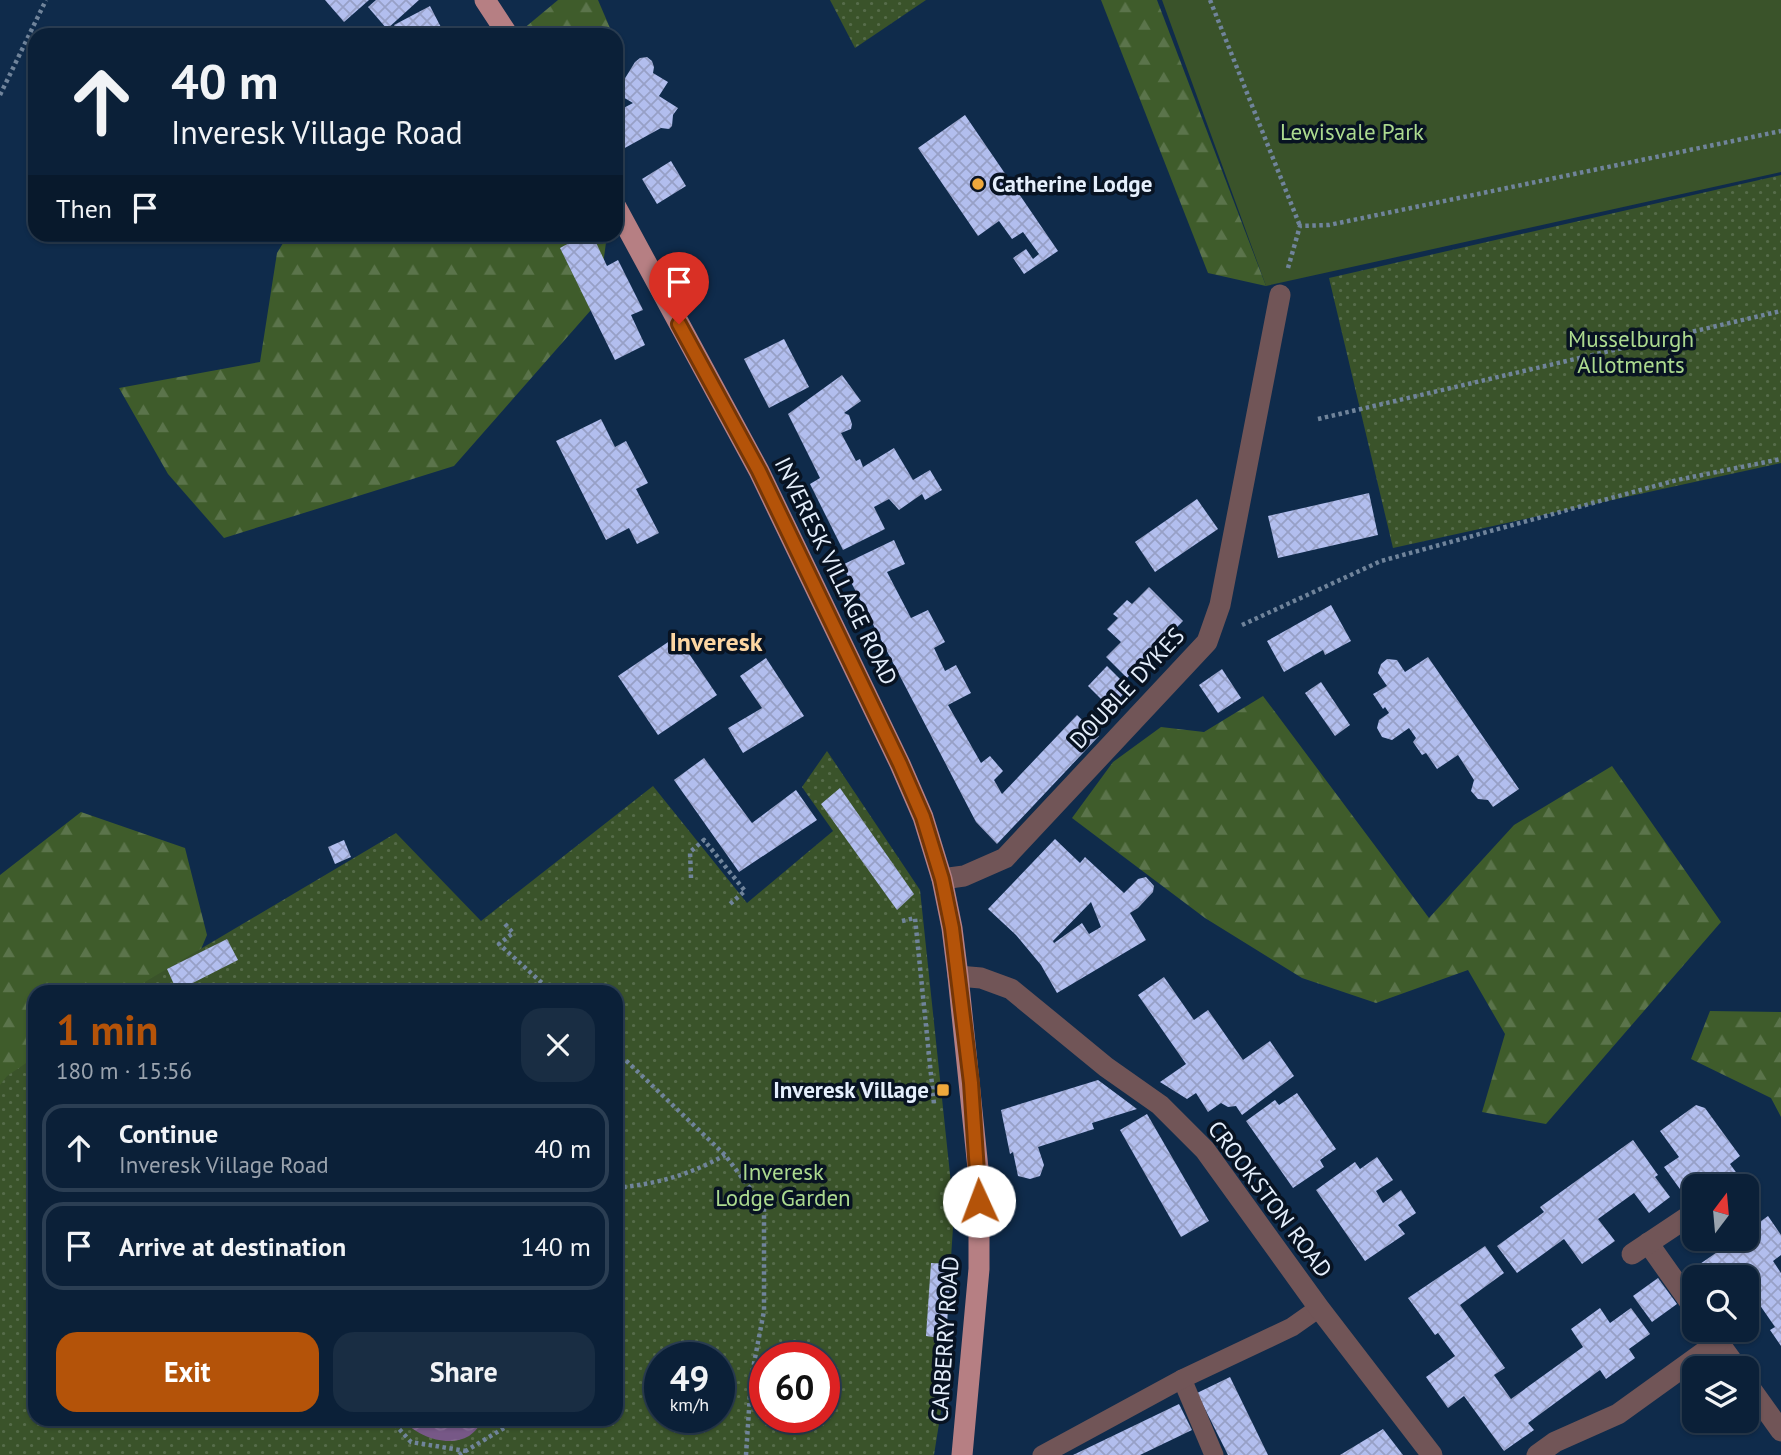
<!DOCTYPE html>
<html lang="en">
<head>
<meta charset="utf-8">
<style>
	body { margin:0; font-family:"PT Sans",sans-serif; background:#192d43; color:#f1f3f6; height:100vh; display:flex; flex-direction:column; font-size:26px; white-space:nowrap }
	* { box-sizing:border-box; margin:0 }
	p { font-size:23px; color:#9aa3ae }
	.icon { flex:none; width:38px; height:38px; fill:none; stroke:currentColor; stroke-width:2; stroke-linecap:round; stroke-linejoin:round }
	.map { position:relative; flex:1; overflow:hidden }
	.panel { position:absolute; left:28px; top:985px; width:595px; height:441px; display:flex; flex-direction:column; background:#0b2038; border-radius:21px; box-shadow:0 2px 5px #0004,0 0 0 2px #2b3e53 }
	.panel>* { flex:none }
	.hud { position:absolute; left:28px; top:28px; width:595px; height:214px; border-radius:21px; box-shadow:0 2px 5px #0004,0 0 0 2px #2b3e53; background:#0b2038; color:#f1f3f6; overflow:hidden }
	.needle { width:46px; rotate:16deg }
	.buttons { position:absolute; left:1682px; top:1174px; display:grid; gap:14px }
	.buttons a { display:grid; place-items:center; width:77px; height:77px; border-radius:14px; background:#0b2038; box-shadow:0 2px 5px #0004,0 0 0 2px #2b3e53; font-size:35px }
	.speed { position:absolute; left:644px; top:1342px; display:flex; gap:14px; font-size:35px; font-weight:700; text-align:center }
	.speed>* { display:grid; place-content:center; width:91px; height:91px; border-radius:50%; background:#0b2038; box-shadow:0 2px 5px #0004,0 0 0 2px #2b3e53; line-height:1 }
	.speed small { font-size:18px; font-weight:400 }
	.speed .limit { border:10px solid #d22; background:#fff; color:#111 }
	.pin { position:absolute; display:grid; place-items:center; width:60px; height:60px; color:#fff; margin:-72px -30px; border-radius:50% 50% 50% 0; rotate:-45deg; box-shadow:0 0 7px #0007 }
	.pin .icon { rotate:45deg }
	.me { position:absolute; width:77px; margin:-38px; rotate:358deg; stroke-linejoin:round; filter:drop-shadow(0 0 5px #0008) }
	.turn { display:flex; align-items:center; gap:24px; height:147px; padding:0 28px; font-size:32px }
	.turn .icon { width:91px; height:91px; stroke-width:2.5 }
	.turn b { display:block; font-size:49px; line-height:60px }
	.then { display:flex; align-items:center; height:66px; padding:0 28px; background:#0003; gap:14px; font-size:26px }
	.round { display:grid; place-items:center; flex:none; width:74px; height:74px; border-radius:21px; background:#192d43 }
	.summary { display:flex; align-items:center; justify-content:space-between; height:119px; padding:0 28px }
	h1 { font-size:42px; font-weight:800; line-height:52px; color:#b45309 }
	.primary-button { display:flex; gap:14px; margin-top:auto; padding:14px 28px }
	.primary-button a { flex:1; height:80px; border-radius:21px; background:#b45309; color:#fff; font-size:28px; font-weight:800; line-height:80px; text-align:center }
	.primary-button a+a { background:#192d43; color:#f1f3f6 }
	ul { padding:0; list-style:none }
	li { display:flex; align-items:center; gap:21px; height:88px; margin:0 14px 10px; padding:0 14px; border:4px solid #2b3e53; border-radius:21px }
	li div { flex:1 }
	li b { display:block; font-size:26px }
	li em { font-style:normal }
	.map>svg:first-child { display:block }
	.green { fill:#3a532a }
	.forest { fill:url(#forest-firs) }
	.garden { fill:url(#garden-dots); fill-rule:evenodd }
	.water { fill:url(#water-waves) }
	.building { fill:url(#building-cross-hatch); fill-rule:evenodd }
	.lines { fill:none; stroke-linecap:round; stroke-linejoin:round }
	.path { stroke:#70849b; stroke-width:4.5; stroke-dasharray:3.5 3.5; stroke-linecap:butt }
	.service { stroke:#715557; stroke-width:19 }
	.minor { stroke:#715557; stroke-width:21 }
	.primary { stroke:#b67f83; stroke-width:21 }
	.route-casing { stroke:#753606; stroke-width:18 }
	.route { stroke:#b45309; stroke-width:12 }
	.poi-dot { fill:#eea83c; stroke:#081322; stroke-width:2.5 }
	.labels { text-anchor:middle; stroke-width:7; stroke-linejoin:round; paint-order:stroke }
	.park-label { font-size:23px; fill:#acda8f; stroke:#081322 }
	.poi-label { font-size:23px; font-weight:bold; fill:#e5effc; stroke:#081322; text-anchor:start }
	.street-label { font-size:23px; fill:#e5effc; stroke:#081322 }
	.quarter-label { font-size:26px; font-weight:bold; fill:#fdd6a2; stroke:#081322 }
</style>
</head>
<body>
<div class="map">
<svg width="1781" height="1455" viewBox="0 0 1781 1455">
	<defs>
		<pattern id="forest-firs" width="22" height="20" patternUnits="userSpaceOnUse" patternTransform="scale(1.75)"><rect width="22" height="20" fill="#3f5c2b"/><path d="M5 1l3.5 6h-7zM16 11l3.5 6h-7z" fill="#5b744b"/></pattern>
		<pattern id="garden-dots" width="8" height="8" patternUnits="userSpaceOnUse" patternTransform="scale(1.75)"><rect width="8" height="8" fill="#3a532a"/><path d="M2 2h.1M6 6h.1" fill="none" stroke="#566c4a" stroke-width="1.8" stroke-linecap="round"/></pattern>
		<pattern id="water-waves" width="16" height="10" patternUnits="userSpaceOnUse" patternTransform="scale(1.75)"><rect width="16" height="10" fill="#775887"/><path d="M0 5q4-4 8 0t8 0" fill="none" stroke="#8a7099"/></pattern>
		<pattern id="building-cross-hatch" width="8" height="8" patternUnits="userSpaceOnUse" patternTransform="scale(1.75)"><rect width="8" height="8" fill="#b2beee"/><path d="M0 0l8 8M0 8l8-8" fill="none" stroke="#97a0c6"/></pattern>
	</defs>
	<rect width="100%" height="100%" fill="#0f2b4b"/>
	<polygon class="green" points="1162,0 1781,0 1781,172 1266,286"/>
	<g class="forest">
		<polygon points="558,0 598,0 613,35 516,35"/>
		<polygon points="1101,0 1157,0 1266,286 1208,273"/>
		<polygon points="288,235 607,235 598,302 454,466 224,538 168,474 119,388 260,362 277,253"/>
		<polygon points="1263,696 1429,918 1514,825 1612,766 1721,922 1546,1124 1482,1112 1505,1034 1468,970 1376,1003 1302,978 1205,918 1072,818 1113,762 1161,727 1204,732"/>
		<polygon points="81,812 185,848 207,935 183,992 35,992 35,1133 0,1162 0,875"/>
		<polygon points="1710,1011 1781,1012 1781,1117 1771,1098 1691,1059"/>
	</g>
	<g class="garden">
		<polygon points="830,0 926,0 855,48"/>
		<polygon points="1781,175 1781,463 1393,548 1329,278"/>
		<path d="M827,751L920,890L954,1212L941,1411L934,1455H0V1085L7,1076L35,1057V1419H616V992H128L396,833L481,921L653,786L747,903L833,831L802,787ZM660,1358H719V1418H660ZM765,1358H824V1418H765Z"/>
	</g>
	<path class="water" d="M402,1419H485C480,1425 475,1432 469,1436C449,1448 417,1437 402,1419Z"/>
	<g class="building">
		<polygon points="325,0 369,0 344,22"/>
		<polygon points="376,0 419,0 387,29 368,7"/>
		<polygon points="430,6 445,35 395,35 399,33 394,25"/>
		<polygon points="647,57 652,61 654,67 653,73 668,82 659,96 678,108 673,115 672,126 669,129 661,128 623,149 616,136 616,112 633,103 616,93 635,62 640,58"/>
		<polygon points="965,115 1058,251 1024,274 1013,258 1026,249 1033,259 1039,254 1023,232 1012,239 999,221 978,236 918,148"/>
		<polygon points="671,161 686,186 657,204 642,179"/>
		<polygon points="586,234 592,234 607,266 618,260 643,310 631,315 645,345 615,360 560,248"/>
		<polygon points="784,339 809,387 769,408 744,359"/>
		<polygon points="842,375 861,401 844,413 849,415 852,424 851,429 841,433 856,461 860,459 863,467 894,448 913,480 930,470 942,490 925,500 922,494 899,510 889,499 874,507 885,529 843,550 810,484 820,478 788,414"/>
		<polygon points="601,419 615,447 626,441 648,483 636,489 659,533 637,544 629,528 606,540 556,441"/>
		<polygon points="1369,493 1378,535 1278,558 1268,516"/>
		<polygon points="1197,499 1218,529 1155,572 1135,542"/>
		<polygon points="894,540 905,564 887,572 911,618 928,610 945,642 934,648 945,671 956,665 971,693 948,705 981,763 990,756 1003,771 994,780 1002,794 1077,715 1099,736 997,844 976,822 842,565"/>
		<polygon points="1149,587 1183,621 1127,678 1106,657 1121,642 1107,629 1118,618 1113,614 1127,600 1132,604"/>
		<polygon points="1331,605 1351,641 1325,655 1323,650 1284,672 1267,641"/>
		<polygon points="677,636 717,695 658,735 618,676"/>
		<polygon points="1428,657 1519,789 1493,807 1488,800 1478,799 1471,791 1474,780 1458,755 1437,769 1426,753 1422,755 1413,742 1416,738 1409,728 1392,740 1382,737 1377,728 1379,720 1389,713 1385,707 1383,709 1373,694 1387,686 1378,673 1381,664 1387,659 1397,660 1405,672"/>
		<polygon points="766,658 804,716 743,753 728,728 762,708 740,676"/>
		<polygon points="1107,666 1129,688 1110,708 1088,686"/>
		<polygon points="1222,669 1241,698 1218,713 1199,685"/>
		<polygon points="1321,682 1350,725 1335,736 1305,693"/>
		<polygon points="704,758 752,823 796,790 817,820 739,872 674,780"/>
		<polygon points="840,788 914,894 897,910 821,804"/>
		<path d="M1055,839L1080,863L1085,857L1124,893L1138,879L1146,877L1154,886L1153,892L1138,908L1130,913L1146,940L1057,993L1041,965L1016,935L988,909ZM1091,902L1101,927L1089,934L1082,923L1054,943L1053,941Z"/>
		<polygon points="344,840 351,857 335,864 328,847"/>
		<polygon points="227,939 238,960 177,991 167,969"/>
		<polygon points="1164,977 1194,1020 1208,1010 1243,1060 1270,1041 1294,1076 1242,1115 1236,1106 1228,1107 1221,1103 1208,1112 1196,1093 1187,1099 1160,1082 1186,1064 1138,995"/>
		<polygon points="1098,1080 1137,1109 1092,1123 1094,1129 1038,1147 1044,1165 1040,1176 1030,1179 1018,1176 1013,1152 1010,1154 1001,1110"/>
		<polygon points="1297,1093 1336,1149 1320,1160 1324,1167 1293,1188 1246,1121 1275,1100 1279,1105"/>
		<polygon points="1696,1105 1705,1108 1740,1156 1730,1164 1746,1186 1708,1186 1705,1182 1699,1186 1694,1186 1694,1190 1685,1196 1664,1167 1679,1157 1660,1131"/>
		<polygon points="1147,1114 1209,1221 1181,1237 1120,1130"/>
		<polygon points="1633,1140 1658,1175 1655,1177 1670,1197 1649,1213 1634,1193 1598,1219 1615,1241 1582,1264 1564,1239 1517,1273 1497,1246 1544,1212 1540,1207"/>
		<polygon points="1377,1157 1393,1180 1376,1191 1383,1203 1401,1190 1416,1213 1398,1225 1405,1234 1365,1261 1316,1190 1355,1162 1360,1169"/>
		<polygon points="1746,1187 1753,1196 1746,1201"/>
		<polygon points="1768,1216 1781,1235 1781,1255 1773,1261 1781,1273 1781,1346 1770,1330 1775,1327 1746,1285 1746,1278 1705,1278 1697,1266 1736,1239 1746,1239 1746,1232"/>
		<polygon points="1485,1246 1504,1273 1460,1305 1505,1368 1494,1375 1511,1399 1583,1347 1571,1329 1600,1308 1610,1323 1631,1308 1650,1334 1629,1349 1635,1358 1606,1379 1600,1370 1528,1423 1534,1430 1504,1451 1464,1396 1448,1408 1426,1377 1455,1356 1438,1333 1435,1335 1408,1298"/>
		<polygon points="931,1263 951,1264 946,1339 926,1336"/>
		<polygon points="1658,1278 1677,1304 1652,1322 1633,1296"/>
		<polygon points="1230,1377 1268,1455 1228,1455 1197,1393"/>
		<polygon points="1179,1404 1192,1430 1140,1455 1073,1455"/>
		<polygon points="1383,1429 1403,1455 1340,1455"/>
	</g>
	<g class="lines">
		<g class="path">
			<polyline points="1210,0 1300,226"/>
			<polyline points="0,95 46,0"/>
			<polyline points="1288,268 1300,226 1329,225 1781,131"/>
			<polyline points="1318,419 1781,311"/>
			<polyline points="1242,625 1381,561 1677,480 1781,459"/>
			<polyline points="691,878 690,852 704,840 745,891 730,904"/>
			<polyline points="902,921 915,918 934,1104"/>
			<polyline points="505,924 513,933 499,944 552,992"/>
			<polyline points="616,1051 725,1155 764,1207 764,1311 751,1379 746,1455"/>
			<path d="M616,1188C656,1184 690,1175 725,1155"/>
			<polyline points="390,1419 411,1442 466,1451"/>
			<polyline points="459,1455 519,1419"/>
		</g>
		<g class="service">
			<polyline points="1182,1379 1214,1455"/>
			<polyline points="1042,1455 1182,1379 1292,1327 1319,1308"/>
		</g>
		<g class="minor">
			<polyline points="942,879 964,876 1005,858 1207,642 1220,605 1280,295"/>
			<polyline points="958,976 981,978 1011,989 1106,1067 1160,1105 1205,1150 1319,1308 1432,1455"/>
			<polyline points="1648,1243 1694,1308"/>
			<polyline points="1632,1254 1692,1214"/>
			<polyline points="1711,1332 1737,1368"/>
			<polyline points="1746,1382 1781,1431"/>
			<polyline points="1537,1455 1555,1442 1618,1414 1718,1342"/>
		</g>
		<g class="primary">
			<polyline points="485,0 508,35"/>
			<polyline points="616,207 759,471 900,764 923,817 942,879 952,928 958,976 979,1178 979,1269 962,1455"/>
		</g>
	</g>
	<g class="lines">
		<defs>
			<polyline id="route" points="679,324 759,471 900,764 923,817 942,879 952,928 971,1083 979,1201"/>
		</defs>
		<use href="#route" class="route-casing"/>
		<use href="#route" class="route"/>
	</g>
	<g class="poi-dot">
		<circle cx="978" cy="184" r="7"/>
		<rect x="936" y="1083" width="14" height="14" rx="3.5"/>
	</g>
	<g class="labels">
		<g class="park-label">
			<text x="1352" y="140">Lewisvale Park</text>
			<text x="1631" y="347">Musselburgh<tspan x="1631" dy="26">Allotments</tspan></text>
			<text x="783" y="1180">Inveresk<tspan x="783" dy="26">Lodge Garden</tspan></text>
		</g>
		<g class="poi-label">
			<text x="992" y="192">Catherine Lodge</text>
			<text x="929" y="1098" text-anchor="end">Inveresk Village</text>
		</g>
		<g class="street-label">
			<text transform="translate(836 571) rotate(64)" y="8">INVERESK VILLAGE ROAD</text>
			<text transform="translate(1127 688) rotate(-47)" y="8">DOUBLE DYKES</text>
			<text transform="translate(1270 1199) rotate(53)" y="8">CROOKSTON ROAD</text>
			<text transform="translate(945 1339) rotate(-86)" y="8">CARBERRY ROAD</text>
		</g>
		<g class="quarter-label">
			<text x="716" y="651">Inveresk</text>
		</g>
	</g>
</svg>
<div class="buttons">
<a><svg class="needle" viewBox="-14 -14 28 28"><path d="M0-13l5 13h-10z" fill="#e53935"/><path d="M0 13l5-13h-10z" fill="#9aa3ae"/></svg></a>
<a><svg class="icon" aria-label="search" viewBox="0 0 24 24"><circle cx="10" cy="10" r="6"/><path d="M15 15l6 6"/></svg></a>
<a><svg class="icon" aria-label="layers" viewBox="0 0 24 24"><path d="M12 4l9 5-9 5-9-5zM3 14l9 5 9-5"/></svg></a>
</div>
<div class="speed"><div>49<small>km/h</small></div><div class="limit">60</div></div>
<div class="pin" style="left:679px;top:324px;background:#d93025"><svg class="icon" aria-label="arrive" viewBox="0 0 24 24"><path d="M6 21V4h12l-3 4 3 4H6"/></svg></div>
<svg class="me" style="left:979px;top:1201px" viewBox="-20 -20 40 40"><circle r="19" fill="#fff"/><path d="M0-13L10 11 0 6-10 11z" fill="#b45309"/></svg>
<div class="hud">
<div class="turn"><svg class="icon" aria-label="ahead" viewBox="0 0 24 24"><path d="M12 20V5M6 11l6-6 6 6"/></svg><div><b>40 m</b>Inveresk Village Road</div></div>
<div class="then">Then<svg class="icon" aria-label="arrive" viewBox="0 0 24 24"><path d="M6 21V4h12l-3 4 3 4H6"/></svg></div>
</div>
<section class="panel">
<div class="summary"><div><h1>1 min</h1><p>180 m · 15:56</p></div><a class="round"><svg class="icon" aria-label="close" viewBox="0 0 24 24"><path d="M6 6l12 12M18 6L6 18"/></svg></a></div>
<ul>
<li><svg class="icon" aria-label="ahead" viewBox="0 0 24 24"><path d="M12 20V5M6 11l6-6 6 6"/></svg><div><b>Continue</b><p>Inveresk Village Road</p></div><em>40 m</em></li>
<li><svg class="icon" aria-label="arrive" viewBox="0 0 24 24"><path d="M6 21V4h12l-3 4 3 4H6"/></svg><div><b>Arrive at destination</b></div><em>140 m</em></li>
</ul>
<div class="primary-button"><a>Exit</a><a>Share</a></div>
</section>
</div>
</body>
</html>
